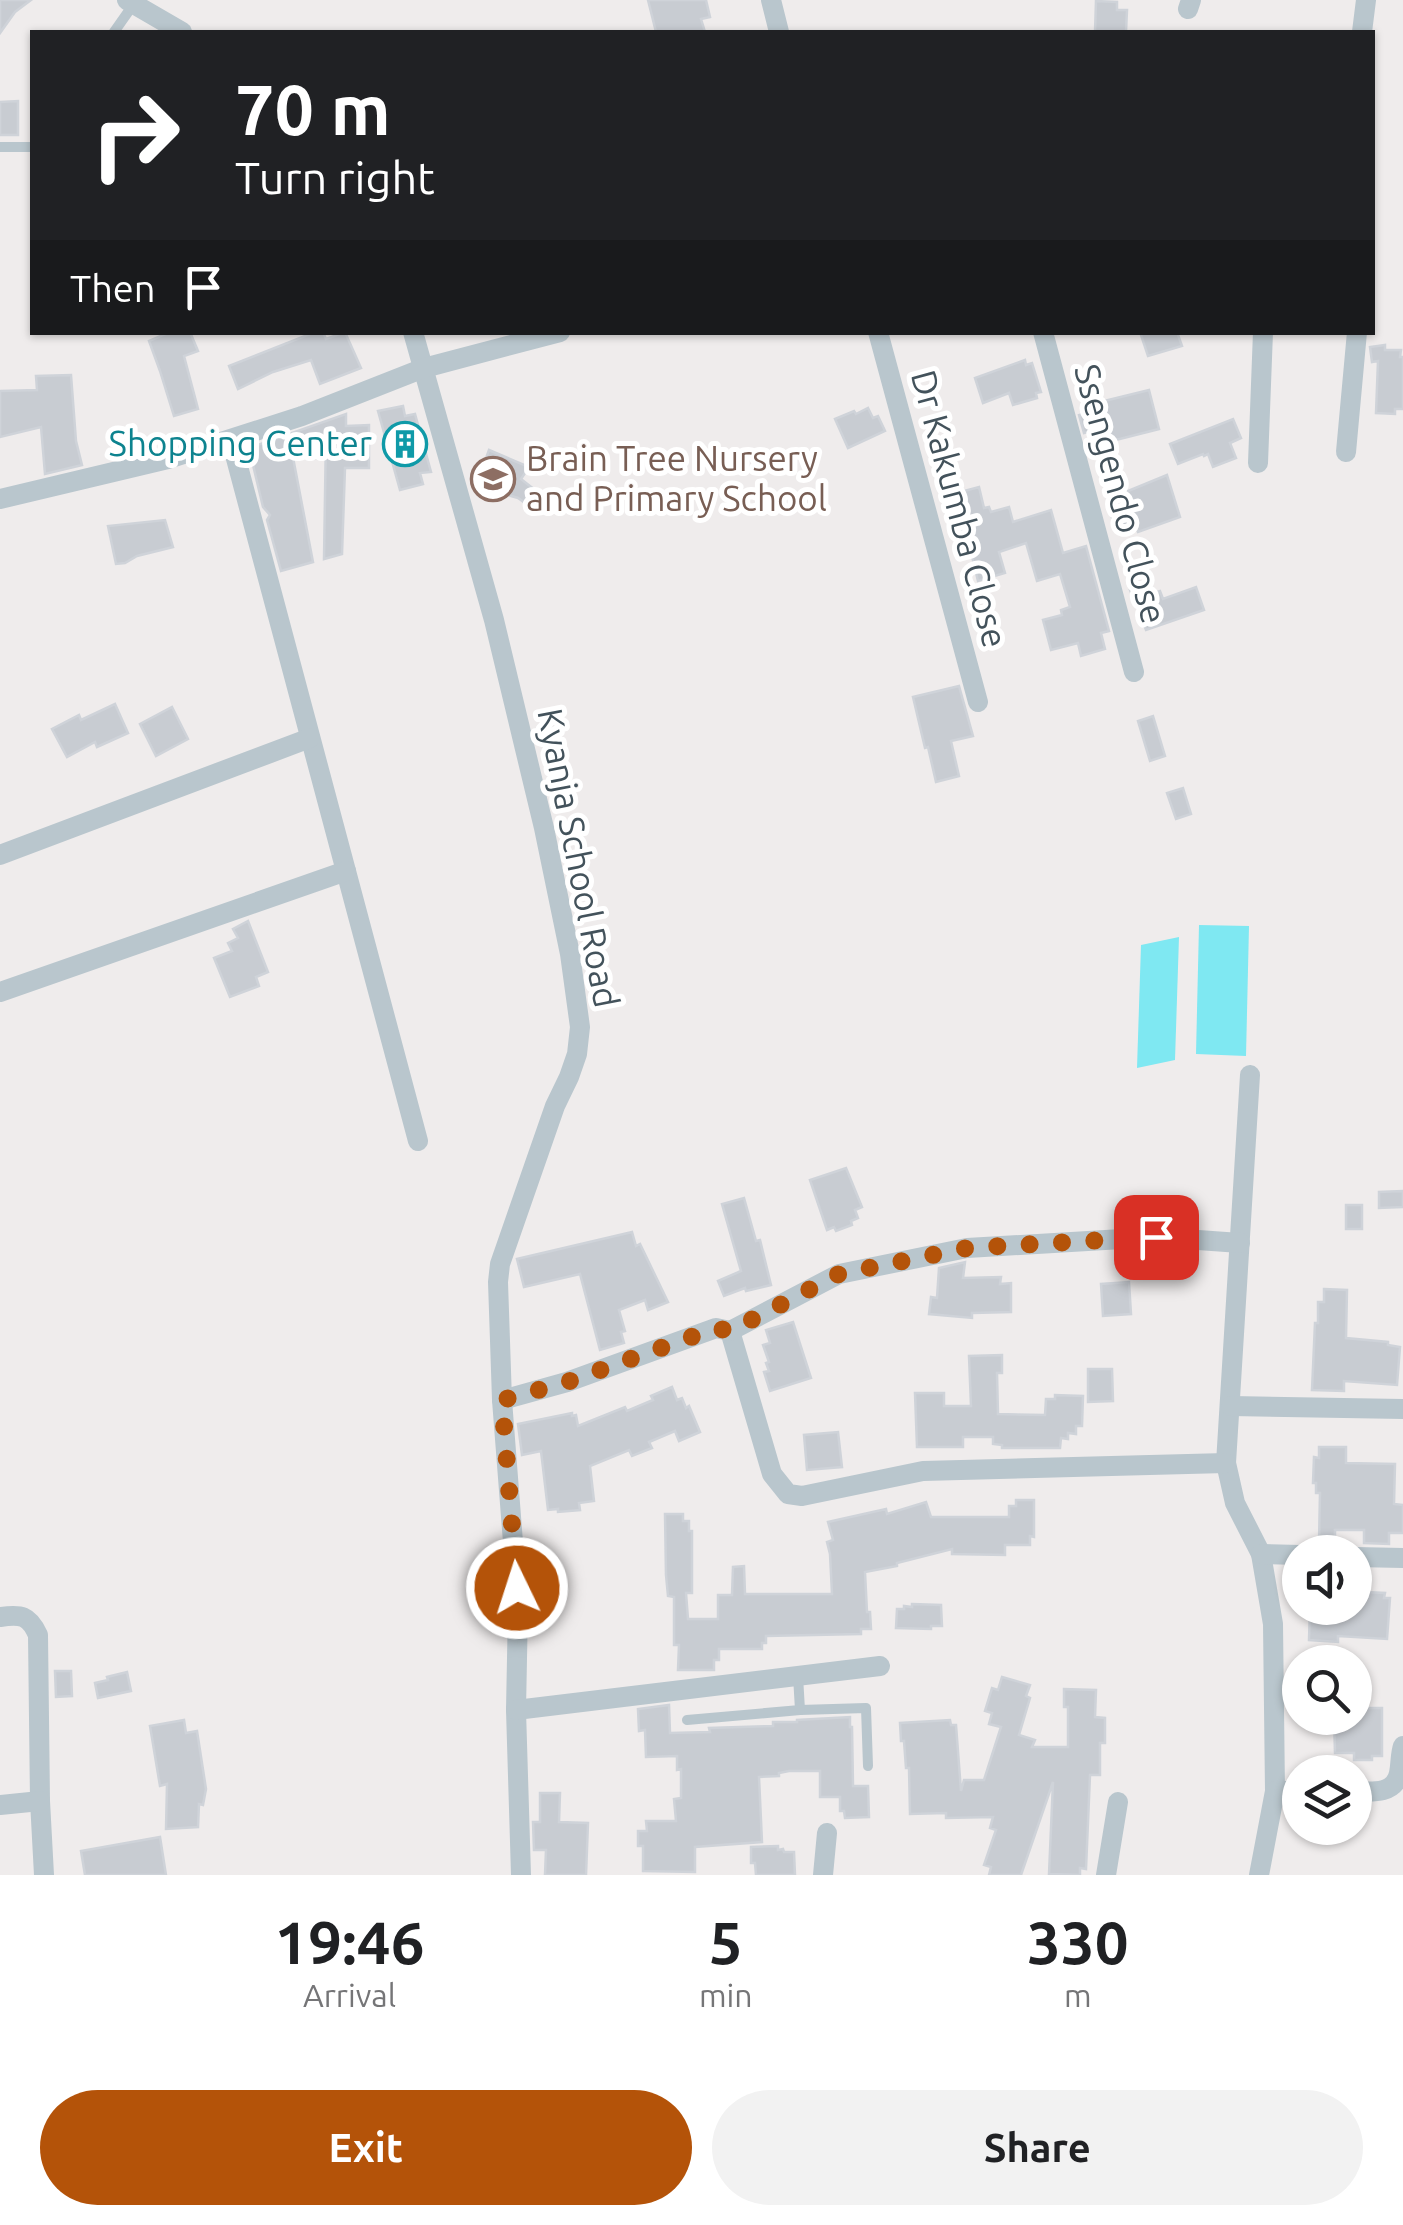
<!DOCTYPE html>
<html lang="en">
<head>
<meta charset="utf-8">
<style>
	body { margin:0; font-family:Ubuntu,sans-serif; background:#f2f2f2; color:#202124; height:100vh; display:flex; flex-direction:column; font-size:38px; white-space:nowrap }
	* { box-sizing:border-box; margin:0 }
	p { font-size:32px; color:#757577 }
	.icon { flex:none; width:55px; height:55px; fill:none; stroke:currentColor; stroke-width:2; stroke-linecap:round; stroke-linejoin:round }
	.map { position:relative; height:1875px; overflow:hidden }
	.panel { display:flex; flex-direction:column; background:#fff; flex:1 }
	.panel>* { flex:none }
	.guide { position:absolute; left:30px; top:30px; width:1345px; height:305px; border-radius:0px; box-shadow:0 2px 8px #0004; background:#202124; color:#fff; overflow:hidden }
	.buttons { position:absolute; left:1282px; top:1535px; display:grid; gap:20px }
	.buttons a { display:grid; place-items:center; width:90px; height:90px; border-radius:50%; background:#fff; box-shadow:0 2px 8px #0004; font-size:50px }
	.pin { position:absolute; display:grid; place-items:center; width:85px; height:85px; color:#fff; margin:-42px; border-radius:20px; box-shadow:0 5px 15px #0006 }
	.me { position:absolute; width:110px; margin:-55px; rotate:356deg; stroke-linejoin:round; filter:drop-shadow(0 0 8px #0008) }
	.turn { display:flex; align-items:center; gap:35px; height:210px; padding:0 40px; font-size:45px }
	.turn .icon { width:130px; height:130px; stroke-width:2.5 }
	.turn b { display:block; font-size:70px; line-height:85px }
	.then { display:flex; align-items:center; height:95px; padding:0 40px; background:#0003; gap:20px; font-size:38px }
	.eta { display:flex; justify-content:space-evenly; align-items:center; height:170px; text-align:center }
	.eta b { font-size:60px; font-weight:700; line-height:70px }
	.button { display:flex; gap:20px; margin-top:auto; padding:20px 40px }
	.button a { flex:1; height:115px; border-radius:60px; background:#b45309; color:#fff; font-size:40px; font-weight:700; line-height:115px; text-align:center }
	.button a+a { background:#f2f2f2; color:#202124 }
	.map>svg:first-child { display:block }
	.water { fill:#7fe8f2 }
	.building { fill:#c8ccd2; stroke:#cfd3d9; stroke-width:2.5 }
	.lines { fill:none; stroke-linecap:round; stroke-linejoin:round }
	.service { stroke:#b9c6cd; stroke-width:10 }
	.minor { stroke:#b9c6cd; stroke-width:20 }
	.route { stroke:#b45309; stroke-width:18; stroke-dasharray:0 32.4 }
	.labels { text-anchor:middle; stroke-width:10; stroke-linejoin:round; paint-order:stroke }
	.culture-label { font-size:35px; fill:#0d838f; stroke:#fff; text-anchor:end }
	.education-label { font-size:35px; fill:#785e54; stroke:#fff; text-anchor:start }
	.street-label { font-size:35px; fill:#43525b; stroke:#fff }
</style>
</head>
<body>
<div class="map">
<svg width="1403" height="1875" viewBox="0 0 1403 1875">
	<rect width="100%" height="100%" fill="#efecec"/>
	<g class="water">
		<polygon points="1199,925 1249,926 1246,1056 1196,1054"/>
		<polygon points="1179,937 1175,1060 1137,1068 1141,945"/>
	</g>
	<g class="building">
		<polygon points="0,0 31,0 15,12 0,33"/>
		<polygon points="648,0 706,0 710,17 701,19 705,32 656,32"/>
		<polygon points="1096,1 1117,2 1117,10 1127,10 1126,32 1095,32"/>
		<polygon points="18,101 18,135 0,135 0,102"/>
		<polygon points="170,332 190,332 198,351 184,356 198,409 174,416 160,371 149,341"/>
		<polygon points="315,332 323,332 326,339 345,332 361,368 320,384 311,360 273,372 238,389 229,366"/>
		<polygon points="1140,332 1177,332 1182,346 1148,356"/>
		<polygon points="1385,345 1385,350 1401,350 1400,357 1403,357 1403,409 1395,409 1395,414 1376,413 1378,361 1372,362 1370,347"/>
		<polygon points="1025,360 1026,365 1032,363 1041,392 1036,393 1037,398 1013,405 1009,393 983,403 975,378"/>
		<polygon points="71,375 76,441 82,465 45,474 41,427 0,437 0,391 37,390 36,376"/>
		<polygon points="1149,390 1159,429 1108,442 1106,434 1098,436 1096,430 1084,433 1079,415 1086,413 1084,406"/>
		<polygon points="403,406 405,416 415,414 431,472 420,473 423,484 400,490 378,411"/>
		<polygon points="868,408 873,418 878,416 885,431 848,448 835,419 854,411 856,414"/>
		<polygon points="346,414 346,426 369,425 369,468 345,468 342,554 324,559 326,434 291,447 313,562 281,571 267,520 270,515 263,507 249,448"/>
		<polygon points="1233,419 1241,438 1230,443 1236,458 1213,467 1208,454 1204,456 1203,454 1178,464 1170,444"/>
		<polygon points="489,450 529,467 521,479 535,490 525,503 518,498 476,486"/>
		<polygon points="1167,475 1180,517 1138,532 1134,523 1124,527 1122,522 1115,525 1108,508 1114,506 1111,498"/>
		<polygon points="979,487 984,508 989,507 991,512 1009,507 1013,522 1051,510 1063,553 1086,546 1109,631 1101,633 1105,649 1081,656 1078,643 1051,650 1043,620 1062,615 1061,610 1070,607 1060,574 1037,581 1026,543 999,552 1005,573 978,581 969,544 964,546 954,512 946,514 942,497"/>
		<polygon points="165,520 173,547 137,556 125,563 116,564 108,526"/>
		<polygon points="1149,582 1154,593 1160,591 1163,599 1196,587 1204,610 1146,630 1130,590"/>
		<polygon points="959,686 973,736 951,741 959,776 936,782 928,747 925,748 913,697"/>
		<polygon points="115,704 128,733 97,747 95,742 67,757 52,729 79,715 81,720"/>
		<polygon points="172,707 188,739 156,756 140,724"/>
		<polygon points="1153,716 1165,756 1150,761 1138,721"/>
		<polygon points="1183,788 1191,814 1176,819 1167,793"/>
		<polygon points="248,921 268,972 256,977 259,986 230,997 214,958 232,951 228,943 238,938 233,929"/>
		<polygon points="846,1168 862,1207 855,1210 858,1218 851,1221 852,1225 836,1231 834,1227 827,1230 810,1180"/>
		<polygon points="1403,1191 1403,1207 1379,1208 1379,1192"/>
		<polygon points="744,1198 756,1241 760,1240 771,1285 746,1291 745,1288 724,1296 718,1281 741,1271 722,1204"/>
		<rect x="1346" y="1205" width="16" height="24"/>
		<polygon points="632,1232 636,1246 640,1244 668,1302 648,1310 645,1300 619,1310 625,1331 621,1332 624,1343 600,1350 580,1274 524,1287 517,1259"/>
		<polygon points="965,1262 963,1278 1001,1277 1000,1284 1011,1283 1011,1312 972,1313 972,1318 929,1314 931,1297 937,1298 939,1268"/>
		<polygon points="1129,1282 1131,1314 1103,1316 1101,1284"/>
		<polygon points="1324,1289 1347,1290 1346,1338 1388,1342 1388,1345 1400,1347 1397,1385 1344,1381 1344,1391 1312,1390 1315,1323 1318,1323 1318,1302 1324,1302"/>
		<polygon points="793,1322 811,1378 770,1391 764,1372 769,1371 766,1363 769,1362 763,1345 770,1343 766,1330"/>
		<polygon points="1002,1355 1002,1373 997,1373 998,1414 1045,1415 1046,1399 1055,1399 1055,1395 1083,1396 1082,1426 1076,1426 1076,1434 1068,1433 1068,1439 1061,1438 1060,1448 1002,1448 1002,1445 993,1444 993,1437 963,1437 963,1447 917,1447 915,1393 944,1393 944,1406 971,1406 969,1356"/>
		<polygon points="1088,1369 1112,1369 1113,1401 1088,1402"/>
		<polygon points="672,1387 677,1400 682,1398 686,1408 689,1406 700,1432 679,1441 675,1431 649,1442 652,1448 632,1456 629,1450 590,1466 594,1501 579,1503 580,1510 558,1512 558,1509 548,1510 541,1451 522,1455 518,1424 572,1413 572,1416 576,1415 578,1426 625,1407 627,1411 653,1400 651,1396"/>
		<polygon points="838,1432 842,1467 807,1470 804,1435"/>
		<polygon points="1319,1447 1346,1447 1346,1463 1395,1464 1394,1504 1403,1505 1403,1533 1389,1533 1389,1544 1364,1543 1364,1530 1335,1530 1335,1542 1319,1542 1320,1493 1316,1493 1316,1483 1313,1483 1314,1457 1319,1458"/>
		<polygon points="1016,1500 1034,1500 1034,1537 1030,1536 1030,1545 1005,1545 1005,1555 952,1554 952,1549 897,1563 897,1566 865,1572 867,1612 870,1612 871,1629 861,1629 861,1634 766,1636 766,1643 762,1643 762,1649 719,1649 719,1660 714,1660 714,1670 678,1670 679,1645 674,1645 674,1597 668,1596 666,1575 665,1514 683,1514 683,1521 689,1521 689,1531 692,1531 692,1593 686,1593 688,1619 718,1619 718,1595 732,1595 733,1567 744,1566 745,1594 832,1594 830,1554 827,1542 833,1540 828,1522 886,1509 887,1514 926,1502 931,1517 1009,1517 1009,1506 1016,1506"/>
		<polygon points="1365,1592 1385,1593 1384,1598 1390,1598 1387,1639 1338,1636 1338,1642 1309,1640 1310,1608 1355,1608 1355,1594 1365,1595"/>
		<polygon points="912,1604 941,1605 942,1626 931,1626 931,1629 896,1628 897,1609 904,1609 904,1606 912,1607"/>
		<polygon points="55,1671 71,1671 72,1696 56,1697"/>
		<polygon points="127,1672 131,1691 98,1698 95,1683 108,1680 107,1677"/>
		<polygon points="1002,1677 1030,1685 1026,1696 1030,1698 1019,1735 1035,1740 1032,1747 1068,1747 1068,1707 1064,1707 1064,1689 1096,1690 1095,1717 1105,1718 1105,1743 1100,1743 1100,1775 1090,1775 1086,1869 1080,1868 1080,1875 1049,1874 1053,1782 1021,1875 989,1875 991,1867 984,1865 996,1830 990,1828 993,1817 946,1818 946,1813 910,1814 909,1768 906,1768 904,1741 901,1741 900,1723 950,1720 951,1725 956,1725 961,1791 964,1780 984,1780 1001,1727 989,1724 992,1713 985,1711 992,1688 998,1690"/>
		<polygon points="669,1705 670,1733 710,1732 709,1728 773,1726 773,1722 797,1722 797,1720 850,1717 850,1727 852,1727 853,1786 868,1786 869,1817 845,1818 844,1811 840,1811 840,1797 820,1797 820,1771 789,1771 779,1773 779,1776 759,1777 762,1842 695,1847 695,1872 643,1871 643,1846 638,1846 638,1831 647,1831 646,1821 676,1821 674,1799 681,1798 681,1769 677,1770 677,1756 646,1757 645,1730 639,1731 638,1709"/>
		<polygon points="1355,1708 1382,1708 1382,1756 1372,1756 1372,1760 1354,1760 1354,1753 1335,1753 1334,1719 1355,1718"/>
		<polygon points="184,1720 186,1733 197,1731 206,1789 203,1805 199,1804 198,1827 166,1829 167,1784 160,1786 150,1726"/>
		<polygon points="540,1793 560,1793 559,1822 588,1823 586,1875 545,1875 546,1850 534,1850 533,1822 540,1822"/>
		<polygon points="160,1837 166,1875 85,1875 81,1851"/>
		<polygon points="778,1846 778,1850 783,1849 784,1852 794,1852 795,1875 756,1875 755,1863 751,1863 751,1847"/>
	</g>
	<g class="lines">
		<g class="service">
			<polyline points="114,32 133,5"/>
			<polyline points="0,147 32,147"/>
			<polyline points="800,1710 866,1708 868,1766"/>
			<polyline points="687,1720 800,1710 798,1676"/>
		</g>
		<g class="minor">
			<polyline points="127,0 182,32"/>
			<polyline points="771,0 779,32"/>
			<polyline points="1188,9 1191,0"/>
			<polyline points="1362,32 1366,0"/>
			<polyline points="413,332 494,620 544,828 570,954 580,1027 577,1054 569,1077 555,1106 500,1264 498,1282 502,1400 518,1607 516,1710 521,1875"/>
			<polyline points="878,332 978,702"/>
			<polyline points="1043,332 1134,672"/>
			<polyline points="231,440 418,1141"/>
			<polyline points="1346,452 1357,332"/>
			<polyline points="1258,463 1263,332"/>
			<polyline points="0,499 168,459 302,416 424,368 560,332"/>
			<polyline points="0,855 310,738"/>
			<polyline points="0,992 346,871"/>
			<polyline points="1250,1075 1226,1463 1235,1503 1261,1554 1273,1624 1275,1791 1259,1875"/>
			<polyline points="730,1331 772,1474 788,1494 802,1496 923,1471 1226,1463"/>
			<polyline points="502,1400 567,1382 716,1328 730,1331 839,1274 967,1248 1156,1237 1240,1243"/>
			<polyline points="1231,1406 1403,1409"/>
			<polyline points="1261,1554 1300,1555"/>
			<polyline points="1355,1557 1403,1558"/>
			<path d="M0,1617C21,1614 29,1615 38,1635L40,1801L44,1875"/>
			<polyline points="516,1710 880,1666"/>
			<polyline points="1275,1791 1300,1791"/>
			<path d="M1355,1791C1373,1792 1395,1794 1399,1773C1401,1763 1400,1755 1403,1746"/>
			<polyline points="0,1805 40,1801"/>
			<polyline points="823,1875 827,1833"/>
			<polyline points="1106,1875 1118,1802"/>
		</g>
	</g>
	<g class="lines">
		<polyline class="route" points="517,1588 502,1400 567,1382 716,1328 730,1331 839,1274 967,1248 1156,1237"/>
	</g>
	<defs>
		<symbol id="building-ring" viewBox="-11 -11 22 22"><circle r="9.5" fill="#fff" stroke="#0f9aa8" stroke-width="1.5"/><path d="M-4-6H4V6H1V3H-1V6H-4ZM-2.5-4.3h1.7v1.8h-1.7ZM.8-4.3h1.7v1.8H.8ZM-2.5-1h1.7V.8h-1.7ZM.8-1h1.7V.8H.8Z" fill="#0f9aa8"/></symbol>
		<symbol id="school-ring" viewBox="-11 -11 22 22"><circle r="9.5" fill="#fff" stroke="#8d6e63" stroke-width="1.5"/><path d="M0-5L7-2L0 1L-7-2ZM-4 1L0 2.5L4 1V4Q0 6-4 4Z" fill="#8d6e63"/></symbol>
	</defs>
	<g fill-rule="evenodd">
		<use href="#building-ring" x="380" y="419" width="50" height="50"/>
		<use href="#school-ring" x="468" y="454" width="50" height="50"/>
	</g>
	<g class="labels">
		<g class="culture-label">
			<text x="372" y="456">Shopping Center</text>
		</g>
		<g class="education-label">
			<text x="526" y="471">Brain Tree Nursery<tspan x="526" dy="40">and Primary School</tspan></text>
		</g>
		<g class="street-label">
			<text transform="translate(1120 494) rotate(75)" y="12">Ssengendo Close</text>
			<text transform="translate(959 509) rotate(75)" y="12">Dr Kakumba Close</text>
			<text transform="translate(578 858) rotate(79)" y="12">Kyanja School Road</text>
		</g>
	</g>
</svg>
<div class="buttons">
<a><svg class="icon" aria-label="sound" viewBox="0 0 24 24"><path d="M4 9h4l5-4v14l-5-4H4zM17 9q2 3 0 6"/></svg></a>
<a><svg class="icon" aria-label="search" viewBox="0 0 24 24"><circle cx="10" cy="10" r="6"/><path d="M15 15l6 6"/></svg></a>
<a><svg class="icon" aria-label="layers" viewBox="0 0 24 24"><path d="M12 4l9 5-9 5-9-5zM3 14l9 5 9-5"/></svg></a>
</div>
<div class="pin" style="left:1156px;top:1237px;background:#d93025"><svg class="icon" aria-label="arrive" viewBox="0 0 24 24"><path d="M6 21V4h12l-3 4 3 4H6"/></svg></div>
<svg class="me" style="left:517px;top:1588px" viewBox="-20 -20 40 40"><circle r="17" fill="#b45309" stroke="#fff" stroke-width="3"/><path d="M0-11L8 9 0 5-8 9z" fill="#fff"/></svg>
<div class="guide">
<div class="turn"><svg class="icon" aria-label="right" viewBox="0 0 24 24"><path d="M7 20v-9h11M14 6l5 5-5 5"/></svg><div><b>70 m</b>Turn right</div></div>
<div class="then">Then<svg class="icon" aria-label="arrive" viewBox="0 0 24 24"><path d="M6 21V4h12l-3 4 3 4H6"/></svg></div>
</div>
</div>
<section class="panel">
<div class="eta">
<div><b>19:46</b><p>Arrival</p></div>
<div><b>5</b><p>min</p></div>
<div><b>330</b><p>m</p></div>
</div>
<div class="button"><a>Exit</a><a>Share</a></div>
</section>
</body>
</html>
